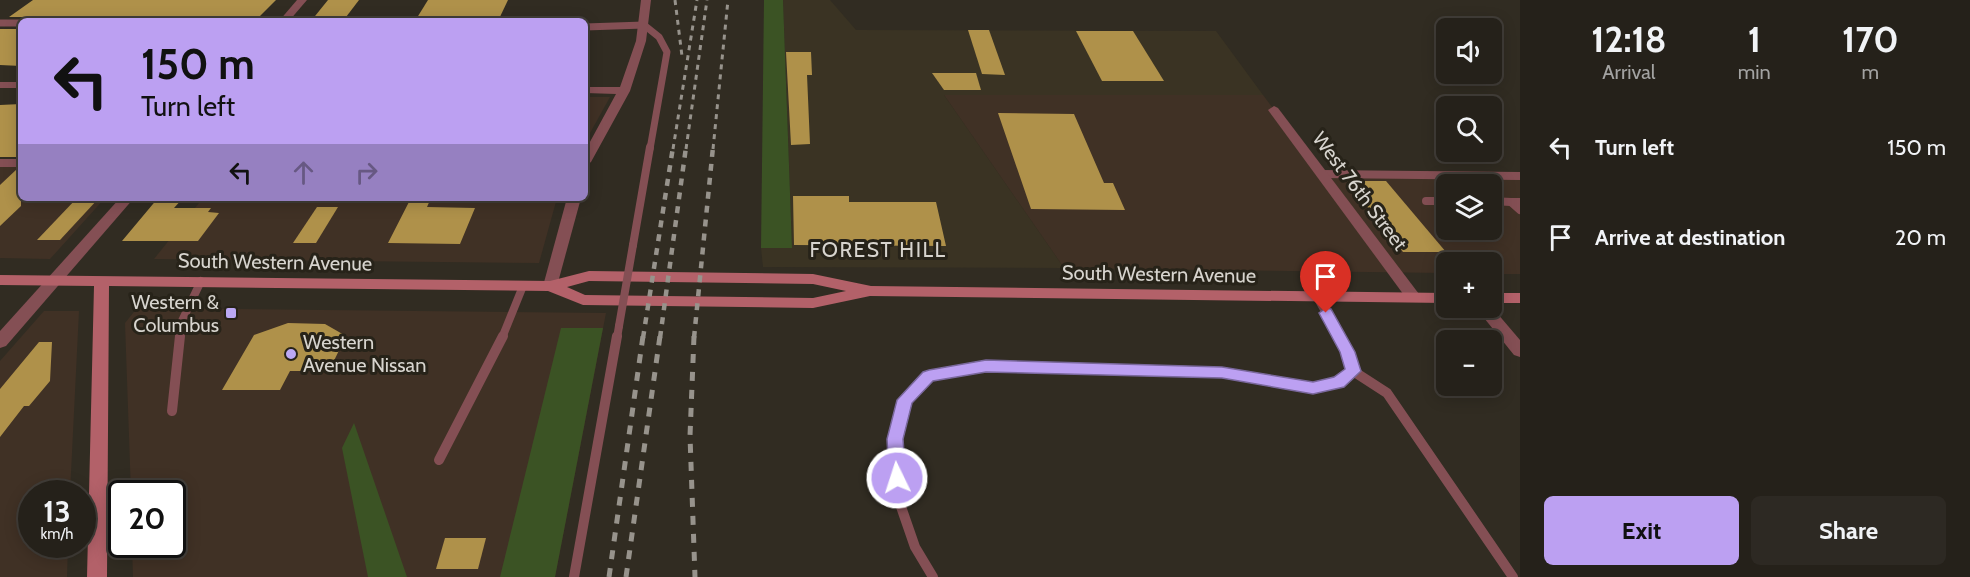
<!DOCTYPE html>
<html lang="en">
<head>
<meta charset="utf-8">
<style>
	body { margin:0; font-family:Cabin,sans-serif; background:#2d2923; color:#f1f3f6; height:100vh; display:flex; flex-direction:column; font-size:22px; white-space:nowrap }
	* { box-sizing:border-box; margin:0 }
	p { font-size:20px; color:#a3a3a2 }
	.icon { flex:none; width:33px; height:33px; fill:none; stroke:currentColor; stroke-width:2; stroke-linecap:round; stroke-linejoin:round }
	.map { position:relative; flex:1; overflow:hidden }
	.sheet { display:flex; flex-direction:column; background:#25211a; width:450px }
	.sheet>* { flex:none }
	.hud { position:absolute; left:18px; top:18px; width:570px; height:183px; border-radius:9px; box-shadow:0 3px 15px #0003,0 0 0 2px #423e39; background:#bca0f2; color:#111; overflow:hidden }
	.controls { position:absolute; left:1436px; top:18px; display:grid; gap:12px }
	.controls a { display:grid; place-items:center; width:66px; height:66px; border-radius:9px; background:#25211a; box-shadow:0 3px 15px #0003,0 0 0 2px #423e39; font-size:30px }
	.speed { position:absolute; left:18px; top:480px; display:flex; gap:12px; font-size:30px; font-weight:700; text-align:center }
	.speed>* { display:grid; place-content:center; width:78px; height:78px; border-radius:50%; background:#25211a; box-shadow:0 3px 15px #0003,0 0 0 2px #423e39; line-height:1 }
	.speed small { font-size:15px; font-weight:400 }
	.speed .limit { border:3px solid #111; border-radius:9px; background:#fff; color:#111 }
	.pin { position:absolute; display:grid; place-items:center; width:51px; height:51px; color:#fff; margin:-62px -26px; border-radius:50% 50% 50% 0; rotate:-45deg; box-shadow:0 0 6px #0007 }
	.pin .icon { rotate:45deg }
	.me { position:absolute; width:66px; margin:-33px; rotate:356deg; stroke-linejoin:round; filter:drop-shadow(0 0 4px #0008) }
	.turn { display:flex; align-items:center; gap:21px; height:126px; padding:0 24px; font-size:27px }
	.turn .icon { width:78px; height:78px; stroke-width:2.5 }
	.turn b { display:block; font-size:42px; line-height:51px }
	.lanes { display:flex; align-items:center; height:57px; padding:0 24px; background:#0003; justify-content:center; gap:30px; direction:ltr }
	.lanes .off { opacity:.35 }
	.eta { display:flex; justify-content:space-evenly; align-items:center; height:102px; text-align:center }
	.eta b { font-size:36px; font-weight:700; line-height:42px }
	.primary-button { display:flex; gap:12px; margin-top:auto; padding:12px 24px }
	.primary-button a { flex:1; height:69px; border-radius:9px; background:#bca0f2; color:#111; font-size:24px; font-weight:700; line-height:69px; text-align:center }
	.primary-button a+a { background:#2d2923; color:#f1f3f6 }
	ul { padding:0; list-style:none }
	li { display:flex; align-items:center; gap:18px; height:90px; padding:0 24px }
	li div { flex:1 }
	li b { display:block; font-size:22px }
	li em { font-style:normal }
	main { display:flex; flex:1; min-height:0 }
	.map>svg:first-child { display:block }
	.commercial { fill:#403125; fill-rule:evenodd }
	.built { fill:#3a3323 }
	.green { fill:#3b5324 }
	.building { fill:#af914a }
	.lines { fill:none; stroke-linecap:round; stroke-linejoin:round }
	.lane-far2 { stroke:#844f54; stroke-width:7 }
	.lane-far1 { stroke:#844f54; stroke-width:8 }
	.lane { stroke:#844f54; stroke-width:10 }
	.street { fill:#844f54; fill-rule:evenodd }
	.secondary { fill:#b36169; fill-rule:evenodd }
	.rail-far2 { stroke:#97938c; stroke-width:3; stroke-dasharray:5 5; stroke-linecap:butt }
	.rail-far1 { stroke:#97938c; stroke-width:4.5; stroke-dasharray:7 7; stroke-linecap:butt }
	.rail { stroke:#97938c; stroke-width:5; stroke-dasharray:9 9; stroke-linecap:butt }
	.lane-bridge { stroke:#844f54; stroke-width:8 }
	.route { fill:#bca0f2; stroke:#7a689d; stroke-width:1.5 }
	.poi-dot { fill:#bca9f5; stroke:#272319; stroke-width:2 }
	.labels { text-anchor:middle; stroke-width:6; stroke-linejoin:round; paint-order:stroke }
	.street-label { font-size:20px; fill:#d7d4ce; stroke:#272319 }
	.poi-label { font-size:20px; fill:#d7d4ce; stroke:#272319; text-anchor:end }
	.neighbourhood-label { font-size:21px; letter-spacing:1.5px; fill:#d7d4ce; stroke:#272319 }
</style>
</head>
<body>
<main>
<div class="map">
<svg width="1520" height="577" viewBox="0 0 1520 577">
	<rect width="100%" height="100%" fill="#312c22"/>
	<g class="commercial">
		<path d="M944,95H1263L1322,174L1520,176V274H1491V262H1446V273L1064,268ZM1446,184H1491V230H1446Z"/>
		<polygon points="585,97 610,97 585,142"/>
		<polygon points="0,163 21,163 21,198 105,198 50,259 0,258"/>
		<polygon points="203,198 557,198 539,263 154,259"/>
		<polygon points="137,308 606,313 555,577 133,577 132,545 172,544 172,494 131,493 125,323"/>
		<polygon points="44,311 79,311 70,493 32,494 32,544 68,545 67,577 0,577 0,361"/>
	</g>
	<polygon class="built" points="783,0 830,0 856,30 1216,31 1263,95 944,95 1064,268 763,267 761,248 792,248"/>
	<g class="green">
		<polygon points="764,0 783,0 792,248 761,248"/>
		<polygon points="561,328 603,328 555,577 500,577"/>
		<polygon points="354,423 407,577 368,577 342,448"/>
	</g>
	<g class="building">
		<polygon points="33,0 276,0 257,19 40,18 26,21 22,17 9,17"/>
		<polygon points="328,0 359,0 343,21 311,21"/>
		<polygon points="428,0 508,0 498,21 415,21"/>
		<polygon points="0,29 21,29 21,66 0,65"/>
		<polygon points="968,30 989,30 1005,75 982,74"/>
		<polygon points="1076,31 1133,31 1164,81 1102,81"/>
		<polygon points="786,52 811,52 812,75 807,75 810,144 791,145"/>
		<polygon points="932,73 976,73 981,90 944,90"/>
		<polygon points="21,104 21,157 0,157 0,105"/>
		<polygon points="998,113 1074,114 1104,183 1113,183 1125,210 1031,209"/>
		<polygon points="17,169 21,169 21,206 0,226 0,185"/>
		<polygon points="1347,181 1386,181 1446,252 1403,252"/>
		<polygon points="793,196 849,196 849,202 936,202 946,246 794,245"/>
		<polygon points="77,198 98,199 60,240 37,240"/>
		<polygon points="158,198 183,198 174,208 211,208 208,212 219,213 198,241 122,241"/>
		<polygon points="411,198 431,198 427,207 475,208 460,244 388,243"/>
		<polygon points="317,207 338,207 316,243 293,243"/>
		<polygon points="288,323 325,324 346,336 329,371 290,371 280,390 222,390 254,335"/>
		<polygon points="39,342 52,342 50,381 29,406 24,406 0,437 0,389"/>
		<polygon points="445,538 486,538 478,569 436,569"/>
	</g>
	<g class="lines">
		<g class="lane-far2">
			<polyline points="0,23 21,23"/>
			<polyline points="585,27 644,25 659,37 667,52 650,149"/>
		</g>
		<g class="lane-far1">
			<polyline points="0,163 21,163"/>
			<polyline points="1321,174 1520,176"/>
			<polyline points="1426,201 1446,201"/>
			<polyline points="1491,201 1511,202"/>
			<polyline points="1520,202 1511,202 1520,210"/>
			<polyline points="633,245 650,147"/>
			<polyline points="1317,297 1340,338"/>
			<polyline points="180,338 181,323 201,281"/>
			<polyline points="502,338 523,286"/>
			<polyline points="617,338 619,326"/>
		</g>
		<g class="lane">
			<polyline points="1353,371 1387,393 1513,577"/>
			<polyline points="172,411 180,336"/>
			<polyline points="439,460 503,336"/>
			<polyline points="574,577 617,336"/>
			<polyline points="933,577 915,547 898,498 895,439 905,400 929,376 986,366 1222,372 1313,388 1338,382 1353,371 1348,352 1339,336"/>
		</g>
		<g class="street">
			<polygon points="297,0 307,0 289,21 279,21"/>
			<polygon points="641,0 651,0 646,41 630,91 591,162 585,166 585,151 616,94 585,93 585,87 620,87 636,41"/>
			<rect x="0" y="82" width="21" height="6"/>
			<polygon points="1274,106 1278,108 1419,294 1422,298 1419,302 1409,302 1268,110"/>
			<polygon points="120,198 134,198 6,346 0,348 0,331"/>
			<polygon points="567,198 581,198 557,286 550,291 543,286"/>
			<polygon points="1491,306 1520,340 1520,357 1514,355 1476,308"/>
		</g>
		<g class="secondary">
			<path d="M589,271L813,274L871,286L1446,293V303L870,296L813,308L583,305L548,291L109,286L107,577H87L94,286L0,285V275L550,281ZM589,281L813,284L846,291L813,298L585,295L567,287Z"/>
			<rect x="1491" y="293" width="29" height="10"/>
		</g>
		<g class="rail-far2">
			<polyline points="675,0 682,56"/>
			<polyline points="673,149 697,0"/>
			<polyline points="686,149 707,0"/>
			<polyline points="713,149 728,0"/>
		</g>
		<g class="rail-far1">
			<polyline points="643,338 673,147"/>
			<polyline points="660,338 686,147"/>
			<polyline points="694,338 713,147"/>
		</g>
		<g class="rail">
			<polyline points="694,336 690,436 695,577"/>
			<polyline points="609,577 643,336"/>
			<polyline points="626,577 660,336"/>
		</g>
		<polyline class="lane-bridge" points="619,326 633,245"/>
	</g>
	<polygon class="route" points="1326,308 1331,309 1355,352 1361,371 1344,387 1313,394 1222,378 986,372 933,381 912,403 903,439 906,478 903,483 897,485 891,483 889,478 887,439 897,400 923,372 929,370 986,360 1222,367 1313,382 1334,377 1345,369 1340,352 1319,313"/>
	<g class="poi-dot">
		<rect x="225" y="307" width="12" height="12" rx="3"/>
		<circle cx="291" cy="354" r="6"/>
	</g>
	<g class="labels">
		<g class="street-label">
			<text transform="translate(1360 191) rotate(53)" y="7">West 76th Street</text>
			<text transform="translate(275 262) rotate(1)" y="7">South Western Avenue</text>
			<text transform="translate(1159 274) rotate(1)" y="7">South Western Avenue</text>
		</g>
		<g class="poi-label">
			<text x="219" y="309">Western &amp;<tspan x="219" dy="23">Columbus</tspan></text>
			<text x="303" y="349" text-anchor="start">Western<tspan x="303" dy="23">Avenue Nissan</tspan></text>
		</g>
		<g class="neighbourhood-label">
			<text x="878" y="257">FOREST HILL</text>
		</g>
	</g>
</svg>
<div class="controls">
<a><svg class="icon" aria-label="sound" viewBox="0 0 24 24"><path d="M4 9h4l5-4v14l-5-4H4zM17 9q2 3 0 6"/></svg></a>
<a><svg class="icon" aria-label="search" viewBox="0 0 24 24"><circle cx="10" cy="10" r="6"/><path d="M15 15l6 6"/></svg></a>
<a><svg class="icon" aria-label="layers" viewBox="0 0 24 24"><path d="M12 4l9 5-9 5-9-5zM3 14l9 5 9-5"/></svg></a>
<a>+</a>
<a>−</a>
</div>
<div class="speed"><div>13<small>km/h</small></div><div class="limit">20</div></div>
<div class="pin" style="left:1326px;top:313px;background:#d93025"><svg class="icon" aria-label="arrive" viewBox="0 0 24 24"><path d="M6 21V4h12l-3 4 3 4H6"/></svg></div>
<svg class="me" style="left:897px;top:478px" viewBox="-20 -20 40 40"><circle r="17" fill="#bca0f2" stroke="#fff" stroke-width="3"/><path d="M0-11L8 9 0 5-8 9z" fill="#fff"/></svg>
<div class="hud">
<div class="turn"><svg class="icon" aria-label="left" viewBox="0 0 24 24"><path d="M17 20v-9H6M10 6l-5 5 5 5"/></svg><div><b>150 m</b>Turn left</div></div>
<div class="lanes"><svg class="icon" aria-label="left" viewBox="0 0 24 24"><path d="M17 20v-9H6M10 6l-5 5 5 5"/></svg><svg class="icon off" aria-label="ahead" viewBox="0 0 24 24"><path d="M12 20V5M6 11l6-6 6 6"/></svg><svg class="icon off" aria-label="right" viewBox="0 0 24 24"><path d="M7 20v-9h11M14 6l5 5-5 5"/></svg></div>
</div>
</div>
<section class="sheet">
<div class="eta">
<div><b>12:18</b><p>Arrival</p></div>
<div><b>1</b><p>min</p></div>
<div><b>170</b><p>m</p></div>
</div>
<ul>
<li><svg class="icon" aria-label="left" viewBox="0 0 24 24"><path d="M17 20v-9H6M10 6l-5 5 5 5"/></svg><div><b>Turn left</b></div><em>150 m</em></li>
<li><svg class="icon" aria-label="arrive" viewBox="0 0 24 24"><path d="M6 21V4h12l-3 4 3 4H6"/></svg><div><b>Arrive at destination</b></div><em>20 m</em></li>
</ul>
<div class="primary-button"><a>Exit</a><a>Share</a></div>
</section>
</main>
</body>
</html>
